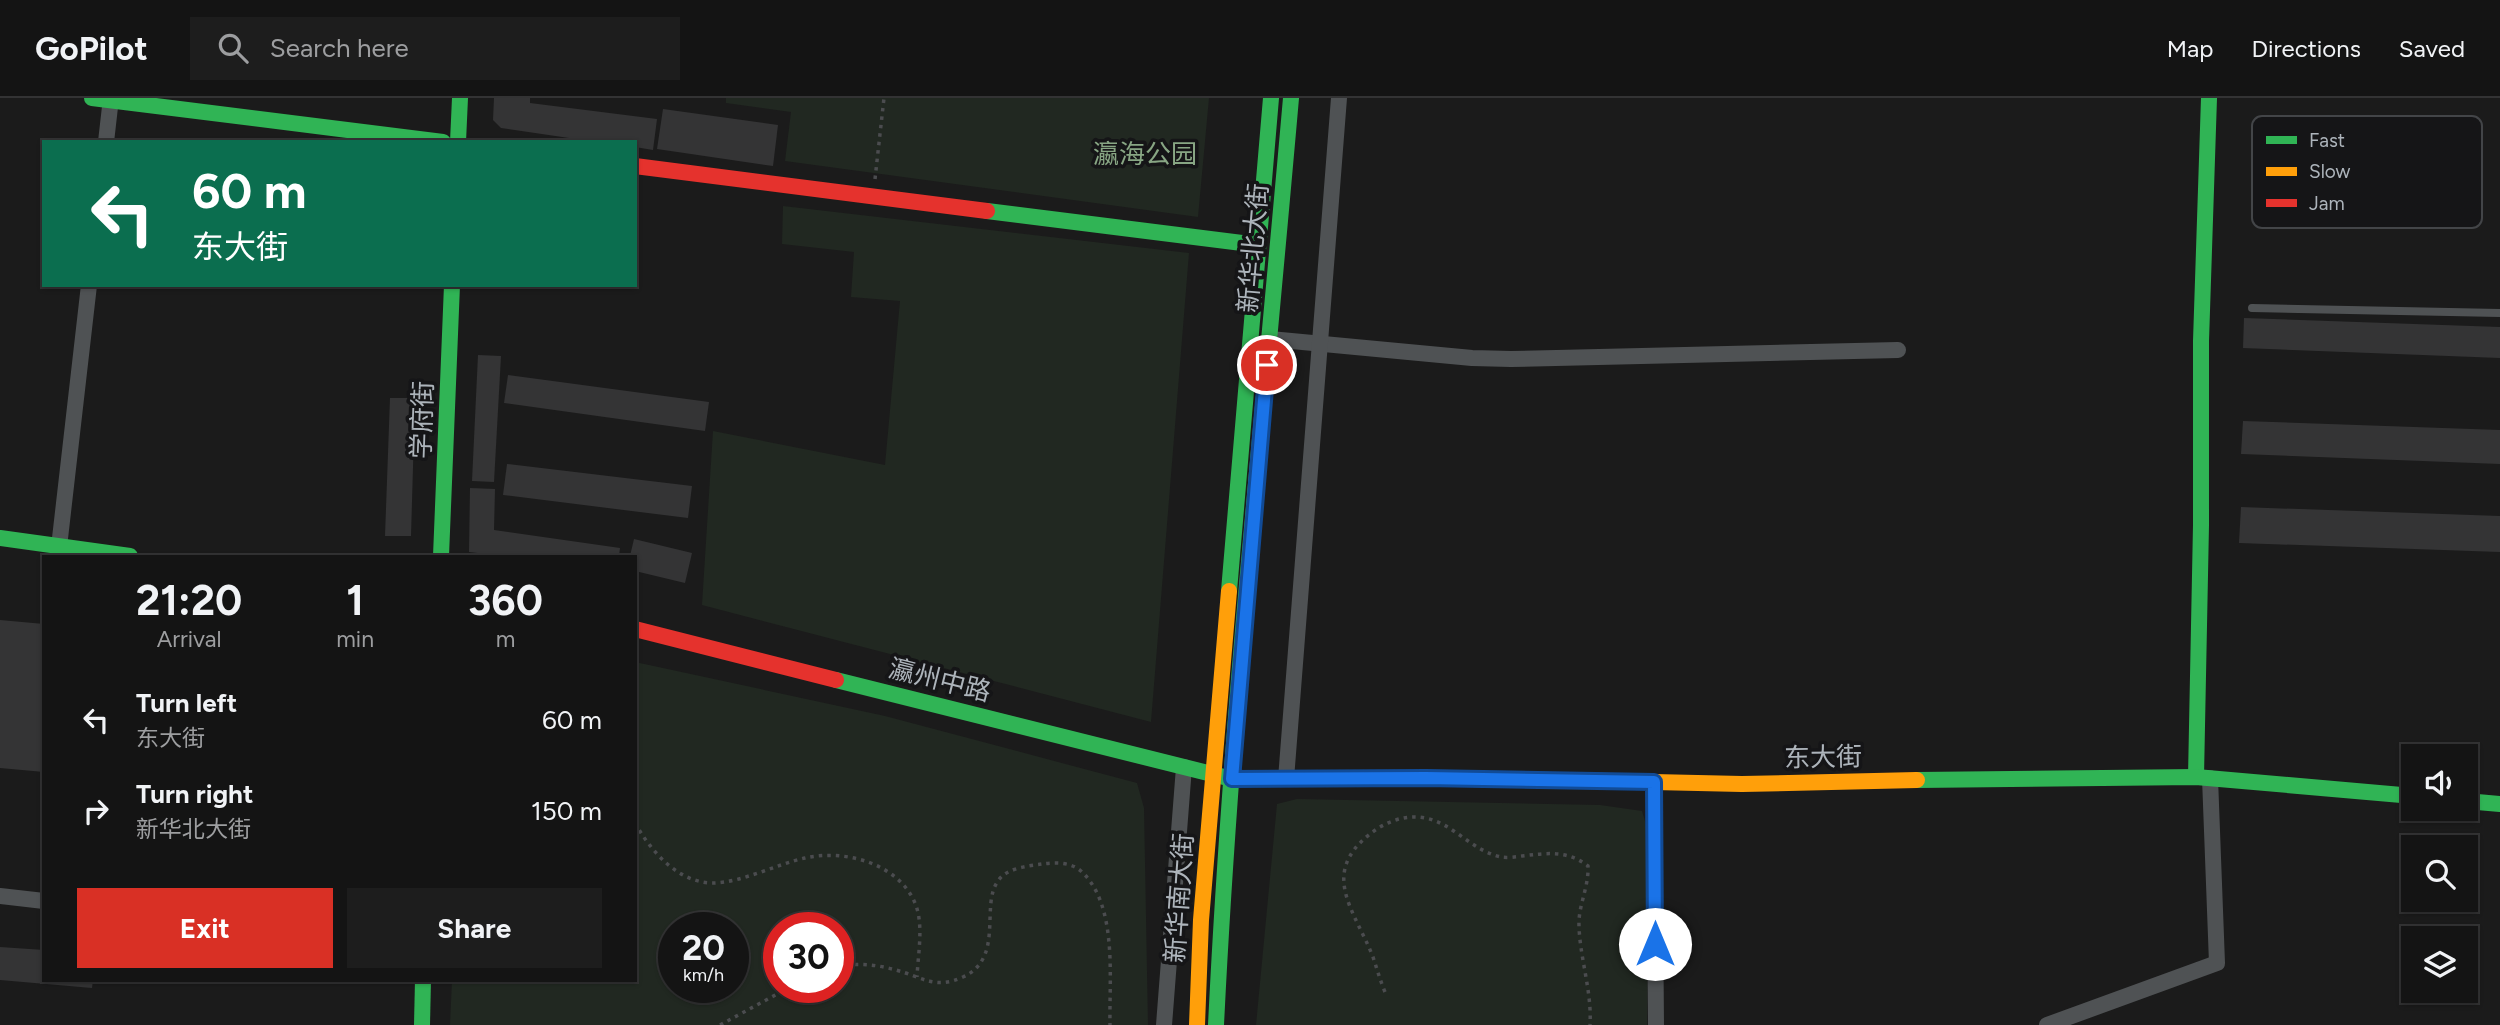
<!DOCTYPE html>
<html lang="en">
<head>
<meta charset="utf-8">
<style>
	body { margin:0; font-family:Figtree,"Noto Sans SC",sans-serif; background:#1d1d1d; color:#f1f3f6; height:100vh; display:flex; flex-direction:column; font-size:26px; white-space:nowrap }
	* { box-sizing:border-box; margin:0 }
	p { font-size:23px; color:#9d9ea0 }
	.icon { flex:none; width:38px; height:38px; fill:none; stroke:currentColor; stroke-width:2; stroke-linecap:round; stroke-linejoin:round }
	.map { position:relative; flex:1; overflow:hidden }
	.side { position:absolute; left:42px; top:457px; width:595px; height:427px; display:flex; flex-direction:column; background:#141414; border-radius:0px; box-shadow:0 2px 5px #0004,0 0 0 2px #333334 }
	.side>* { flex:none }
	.top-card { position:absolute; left:42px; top:42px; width:595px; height:147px; border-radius:0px; box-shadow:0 2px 5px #0004,0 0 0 2px #333334; background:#0b6e4f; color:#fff; overflow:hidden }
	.controls { position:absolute; left:2401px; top:646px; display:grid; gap:14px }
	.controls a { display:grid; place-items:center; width:77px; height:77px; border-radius:0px; background:#141414; box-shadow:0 2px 5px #0004,0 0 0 2px #333334; font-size:35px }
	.speed { position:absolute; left:658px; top:814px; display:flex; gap:14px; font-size:35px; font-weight:700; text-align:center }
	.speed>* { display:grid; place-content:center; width:91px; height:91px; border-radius:50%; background:#141414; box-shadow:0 2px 5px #0004,0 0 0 2px #333334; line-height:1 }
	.speed small { font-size:18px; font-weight:400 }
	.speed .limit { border:10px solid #d22; background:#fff; color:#111 }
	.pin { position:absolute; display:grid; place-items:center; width:60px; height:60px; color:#fff; margin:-30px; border:4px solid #fff; border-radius:50%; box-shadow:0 2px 7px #0007 }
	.me { position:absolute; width:77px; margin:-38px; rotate:0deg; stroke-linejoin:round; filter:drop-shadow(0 0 5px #0008) }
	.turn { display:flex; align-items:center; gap:24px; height:147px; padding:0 35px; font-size:32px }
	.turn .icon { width:91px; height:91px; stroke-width:2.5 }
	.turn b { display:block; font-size:49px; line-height:60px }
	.eta { display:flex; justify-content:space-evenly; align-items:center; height:119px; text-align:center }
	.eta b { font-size:42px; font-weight:700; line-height:49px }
	.cta { display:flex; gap:14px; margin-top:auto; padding:14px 35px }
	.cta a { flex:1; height:80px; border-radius:0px; background:#d93025; color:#fff; font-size:28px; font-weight:700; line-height:80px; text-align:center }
	.cta a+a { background:#1d1d1d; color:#f1f3f6 }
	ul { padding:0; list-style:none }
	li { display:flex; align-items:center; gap:21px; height:91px; padding:0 35px }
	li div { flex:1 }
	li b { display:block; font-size:26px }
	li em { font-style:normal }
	header { display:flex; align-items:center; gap:42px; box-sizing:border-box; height:98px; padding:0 35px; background:#141414; border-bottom:2px solid #333334 }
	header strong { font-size:33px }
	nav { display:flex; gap:38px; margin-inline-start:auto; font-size:24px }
	.search { width:490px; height:63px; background:#1d1d1d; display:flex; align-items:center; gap:18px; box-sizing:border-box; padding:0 24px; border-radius:0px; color:#9d9ea0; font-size:26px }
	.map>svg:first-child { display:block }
	.green { fill:#212821; fill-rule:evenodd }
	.building { fill:#343435 }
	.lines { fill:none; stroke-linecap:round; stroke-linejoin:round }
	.path { stroke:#4b4c4f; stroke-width:3.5; stroke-dasharray:3.5 5; stroke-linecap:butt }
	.lane { stroke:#4f5254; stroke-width:8 }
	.street { stroke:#4f5254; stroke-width:16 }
	.fast { stroke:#30b455; stroke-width:16 }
	.slow { stroke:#ff9f0a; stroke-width:16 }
	.jam { stroke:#e5322d; stroke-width:16 }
	.route-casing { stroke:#114b97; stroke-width:18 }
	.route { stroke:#1a73e8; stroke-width:12 }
	.labels { text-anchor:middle; stroke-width:7; stroke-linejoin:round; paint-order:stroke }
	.park-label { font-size:26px; fill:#88a684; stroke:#151517 }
	.street-label { font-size:26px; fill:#adb4bb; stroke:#151517 }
	.key { fill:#151517; stroke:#434548; stroke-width:2 }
	.key-label { font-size:19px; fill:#adb4bb }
</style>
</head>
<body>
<header>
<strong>GoPilot</strong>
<div class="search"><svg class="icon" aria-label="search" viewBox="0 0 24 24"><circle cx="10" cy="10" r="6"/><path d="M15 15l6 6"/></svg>Search here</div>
<nav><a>Map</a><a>Directions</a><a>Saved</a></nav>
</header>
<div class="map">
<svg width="2500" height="927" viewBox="0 0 2500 927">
	<rect width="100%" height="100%" fill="#1b1b1b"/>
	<g class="green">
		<polygon points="726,0 1209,0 1198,119 785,63 791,14 726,5"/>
		<polygon points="783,108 1189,155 1151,624 702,507 713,333 885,367 900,203 851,199 854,154 782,146"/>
		<path d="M635,564L885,618L1137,685L1144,710L1148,927H450L452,882H635ZM674,830H733V889H674ZM779,830H838V889H779Z"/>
		<polygon points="1297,701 1600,707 1642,713 1649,736 1647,927 1256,927 1277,706"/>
	</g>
	<g class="building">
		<polygon points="494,0 530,0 530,5 657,21 653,52 635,49 635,44 596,44 501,30 493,22"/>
		<polygon points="663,11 778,27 773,68 657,51"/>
		<polygon points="2244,220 2500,229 2500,260 2243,250"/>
		<polygon points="478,257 501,258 494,384 472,383"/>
		<polygon points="508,277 709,304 705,333 504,305"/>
		<polygon points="390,300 415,300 411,438 385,438"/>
		<polygon points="2243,323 2500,332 2500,366 2241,356"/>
		<polygon points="507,366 692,388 688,420 503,397"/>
		<polygon points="470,390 495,391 494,432 620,450 619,458 503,458 469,454"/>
		<polygon points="2241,409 2500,418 2500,454 2239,445"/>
		<polygon points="634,441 692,455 685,485 635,473 635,458 630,458"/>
		<polygon points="0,522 44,526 44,674 0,670"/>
		<polygon points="0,849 44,852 44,882 93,882 92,890 0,882"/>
	</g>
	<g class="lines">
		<g class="path">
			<polyline points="875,81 884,0"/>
			<path d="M635,725C651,753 677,784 712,785C741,785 777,766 805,760C844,751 898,765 915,805C924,826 918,856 917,879"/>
			<path d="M838,869C857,864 878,867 896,872C922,879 935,892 963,879C1005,860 980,807 998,783C1006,770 1028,768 1042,766C1055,764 1072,764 1082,774C1118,808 1109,881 1110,927"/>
			<path d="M1385,894C1380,882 1377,871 1373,859C1355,813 1319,776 1370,736C1385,724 1405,716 1425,720C1453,725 1472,753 1501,759C1507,760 1515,759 1522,758C1547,755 1567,752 1588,768C1589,789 1578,808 1579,828C1580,861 1592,893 1590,927"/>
			<polyline points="720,927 790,889"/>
		</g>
		<polyline class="lane" points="2252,210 2500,215"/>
		<g class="street">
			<polyline points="106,44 111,0"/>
			<polyline points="1270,241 1472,260 1511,261 1898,252"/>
			<polyline points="59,449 89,187"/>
			<polyline points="1286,681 1339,0"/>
			<polyline points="1654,684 1656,927"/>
			<polyline points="0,798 44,803"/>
			<polyline points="1164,927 1184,669"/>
			<polyline points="2047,927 2217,865 2210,680"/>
		</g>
		<g class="fast">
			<polyline points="92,0 443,44"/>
			<polyline points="458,44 460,0"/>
			<polyline points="987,113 1258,147"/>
			<polyline points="0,440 130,458"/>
			<polyline points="441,458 452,187"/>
			<polyline points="1229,493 1271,0"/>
			<polyline points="836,582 1232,681 1426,680 1609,683"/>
			<polyline points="2196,679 2201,427 2201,243 2209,0"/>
			<polyline points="1917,682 2196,679 2413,698"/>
			<polyline points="2466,703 2500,706"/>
			<polyline points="422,927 423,882"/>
			<path d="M1216,927C1231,617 1264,309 1291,0"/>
		</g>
		<g class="slow">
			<polyline points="1609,683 1742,686 1917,682"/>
			<polyline points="1197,927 1201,822 1229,493"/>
		</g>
		<g class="jam">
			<polyline points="635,68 987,113"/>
			<polyline points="635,531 836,582"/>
		</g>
	</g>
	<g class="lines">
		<defs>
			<polyline id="route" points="1267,267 1232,681 1426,680 1654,684 1655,846"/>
		</defs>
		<use href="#route" class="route-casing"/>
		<use href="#route" class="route"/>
	</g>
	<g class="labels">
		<g class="park-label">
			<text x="1145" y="65">瀛海公园</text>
		</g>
		<g class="street-label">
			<text transform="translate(1253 150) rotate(-85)" y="9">新华北大街</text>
			<text transform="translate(422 322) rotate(-88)" y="9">学府街</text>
			<text transform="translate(940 582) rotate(14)" y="9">瀛州中路</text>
			<text transform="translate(1823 659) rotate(-1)" y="9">东大街</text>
			<text transform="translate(1179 800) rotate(-86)" y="9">新华南大街</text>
		</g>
	</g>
	<rect x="2252" y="18" width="230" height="112" rx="10" class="key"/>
	<rect x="2266" y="38" width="31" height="8" fill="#30b455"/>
	<rect x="2266" y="69" width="31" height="9" fill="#ff9f0a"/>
	<rect x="2266" y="101" width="31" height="8" fill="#e5322d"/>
	<g class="key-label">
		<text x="2309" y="49">Fast</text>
		<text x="2309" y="80">Slow</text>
		<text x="2309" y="112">Jam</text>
	</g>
</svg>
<div class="controls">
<a><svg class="icon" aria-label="sound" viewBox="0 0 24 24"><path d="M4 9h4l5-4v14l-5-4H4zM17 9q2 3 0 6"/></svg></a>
<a><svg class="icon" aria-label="search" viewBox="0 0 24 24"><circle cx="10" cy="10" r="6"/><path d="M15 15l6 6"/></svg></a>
<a><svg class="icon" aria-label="layers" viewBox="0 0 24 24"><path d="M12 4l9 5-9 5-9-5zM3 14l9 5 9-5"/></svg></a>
</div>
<div class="speed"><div>20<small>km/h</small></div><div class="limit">30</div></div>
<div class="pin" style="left:1267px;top:267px;background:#d93025"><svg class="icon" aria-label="arrive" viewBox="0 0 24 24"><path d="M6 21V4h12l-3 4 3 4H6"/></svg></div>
<svg class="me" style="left:1655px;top:846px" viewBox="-20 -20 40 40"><circle r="19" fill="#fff"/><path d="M0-13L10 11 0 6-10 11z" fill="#1a73e8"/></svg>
<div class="top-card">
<div class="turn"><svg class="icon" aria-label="left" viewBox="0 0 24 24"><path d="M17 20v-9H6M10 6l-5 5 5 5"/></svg><div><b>60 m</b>东大街</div></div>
</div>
<section class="side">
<div class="eta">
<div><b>21:20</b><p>Arrival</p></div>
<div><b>1</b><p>min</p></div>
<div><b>360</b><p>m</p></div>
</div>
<ul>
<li><svg class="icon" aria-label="left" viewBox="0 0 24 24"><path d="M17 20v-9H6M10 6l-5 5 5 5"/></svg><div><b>Turn left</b><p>东大街</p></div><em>60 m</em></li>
<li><svg class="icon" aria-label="right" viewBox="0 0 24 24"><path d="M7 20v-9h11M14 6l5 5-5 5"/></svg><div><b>Turn right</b><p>新华北大街</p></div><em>150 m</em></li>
</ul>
<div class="cta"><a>Exit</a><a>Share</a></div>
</section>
</div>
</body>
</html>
